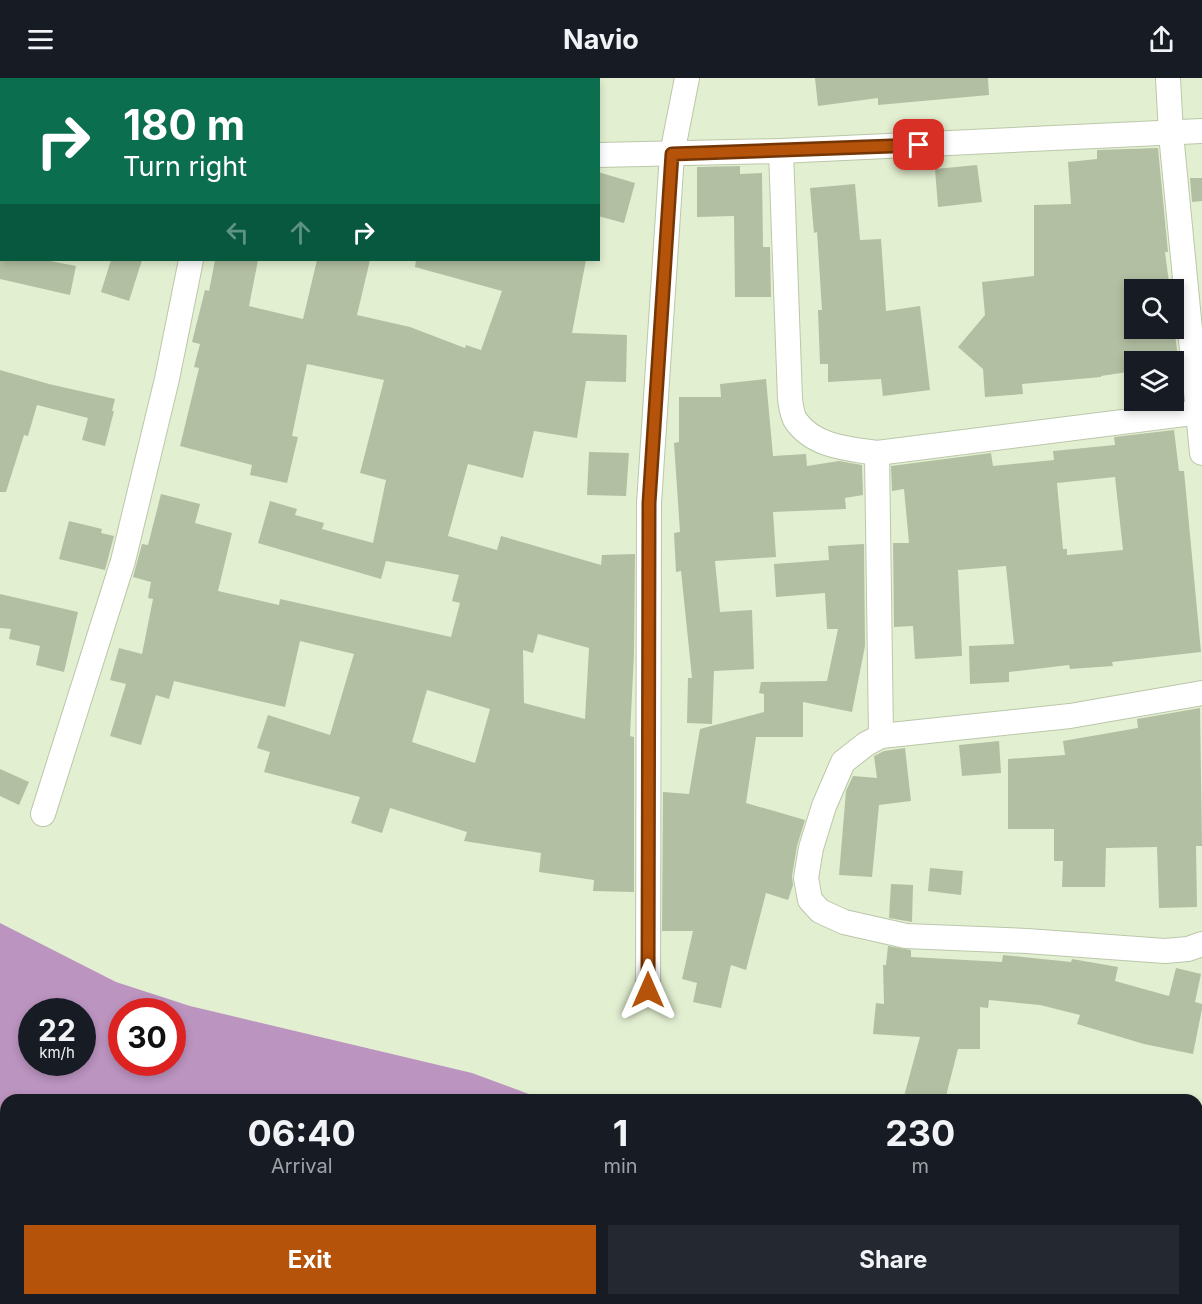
<!DOCTYPE html>
<html lang="en">
<head>
<meta charset="utf-8">
<style>
	body { margin:0; font-family:Inter,sans-serif; background:#242831; color:#f1f3f6; height:100vh; display:flex; flex-direction:column; font-size:22px; white-space:nowrap }
	* { box-sizing:border-box; margin:0 }
	p { font-size:20px; color:#9ea1a6 }
	.icon { flex:none; width:33px; height:33px; fill:none; stroke:currentColor; stroke-width:2; stroke-linecap:round; stroke-linejoin:round }
	.map { position:relative; flex:1; overflow:hidden }
	.side { position:absolute; left:0px; top:1016px; width:1203px; height:212px; display:flex; flex-direction:column; background:#171b24; border-radius:18px 18px 0 0; box-shadow:0 3px 9px #0003 }
	.side>* { flex:none }
	.banner { position:absolute; left:0px; top:0px; width:600px; height:183px; box-shadow:0 3px 9px #0003; background:#0b6e4f; color:#fff; overflow:hidden }
	.fabs { position:absolute; left:1124px; top:201px; display:grid; gap:12px }
	.fabs a { display:grid; place-items:center; width:60px; height:60px; border-radius:0px; background:#171b24; box-shadow:0 3px 9px #0003; font-size:30px }
	.speed { position:absolute; left:18px; top:920px; display:flex; gap:12px; font-size:30px; font-weight:700; text-align:center }
	.speed>* { display:grid; place-content:center; width:78px; height:78px; border-radius:50%; background:#171b24; box-shadow:0 3px 9px #0003; line-height:1 }
	.speed small { font-size:15px; font-weight:400 }
	.speed .limit { border:9px solid #d22; background:#fff; color:#111 }
	.pin { position:absolute; display:grid; place-items:center; width:51px; height:51px; color:#fff; margin:-26px; border-radius:12px; box-shadow:0 3px 9px #0006 }
	.me { position:absolute; width:66px; margin:-33px; rotate:0deg; stroke-linejoin:round; filter:drop-shadow(0 0 4px #0008) }
	.turn { display:flex; align-items:center; gap:21px; height:126px; padding:0 24px; font-size:27px }
	.turn .icon { width:78px; height:78px; stroke-width:2.5 }
	.turn b { display:block; font-size:42px; line-height:51px }
	.lanes { display:flex; align-items:center; height:57px; padding:0 24px; background:#0003; justify-content:center; gap:30px; direction:ltr }
	.lanes .off { opacity:.35 }
	.eta { display:flex; justify-content:space-evenly; align-items:center; height:102px; text-align:center }
	.eta b { font-size:36px; font-weight:700; line-height:42px }
	.primary-button { display:flex; gap:12px; margin-top:auto; padding:12px 24px }
	.primary-button a { flex:1; height:69px; border-radius:0px; background:#b45309; color:#fff; font-size:24px; font-weight:700; line-height:69px; text-align:center }
	.primary-button a+a { background:#242831; color:#f1f3f6 }
	header { display:flex; justify-content:space-between; align-items:center; height:78px; padding:0 24px; background:#171b24; font-size:27px; font-weight:700 }
	.map>svg:first-child { display:block }
	.water { fill:#bb94c0; fill-rule:evenodd }
	.building { fill:#b3bfa2; fill-rule:evenodd }
	.lines { fill:none; stroke-linecap:round; stroke-linejoin:round }
	.street-casing { stroke:#bbc7aa; stroke-width:26 }
	.street { stroke:#fff; stroke-width:24 }
	.route-casing { stroke:#753606; stroke-width:15 }
	.route { stroke:#b45309; stroke-width:10 }
</style>
</head>
<body>
<header><svg class="icon" aria-label="menu" viewBox="0 0 24 24"><path d="M4 6h16M4 12h16M4 18h16"/></svg>Navio<svg class="icon" aria-label="share" viewBox="0 0 24 24"><path d="M12 15V3M7 8l5-5 5 5M5 13v7h14v-7"/></svg></header>
<div class="map">
<svg width="1202" height="1226" viewBox="0 0 1202 1226">
	<rect width="100%" height="100%" fill="#e3efd1"/>
	<path class="water" d="M0,845L116,904L190,928L472,995L542,1021L6,1022V1221H932L1021,1225L1039,1221H1197V1185H1202V1226H0ZM32,933H82V984H32ZM122,933H172V984H122Z"/>
	<g class="building">
		<polygon points="815,0 988,0 989,17 878,27 878,20 818,28"/>
		<polygon points="1158,70 1168,174 1165,174 1170,212 1134,212 1134,250 1173,250 1173,241 1179,287 1173,288 1173,284 1134,284 1134,293 1101,298 1101,299 1022,306 1023,316 985,319 983,291 958,269 985,237 982,204 1034,198 1034,127 1071,126 1068,84 1097,81 1097,72"/>
		<polygon points="977,87 982,124 938,129 935,91"/>
		<polygon points="740,88 740,96 762,95 763,169 770,169 771,219 735,219 734,138 697,139 697,89"/>
		<polygon points="598,94 635,105 624,145 598,138"/>
		<polygon points="1190,100 1202,100 1202,123 1192,124"/>
		<polygon points="855,106 860,162 881,161 886,233 920,228 930,312 883,318 881,301 828,304 828,286 820,286 818,232 822,232 817,154 814,155 810,110"/>
		<polygon points="0,182 45,182 76,188 70,217 0,201"/>
		<polygon points="111,182 142,182 129,223 101,214"/>
		<path d="M215,182H258L249,228L303,241L317,182H370L357,237L410,249L465,270L466,267L481,272L502,213L415,189L416,182H586L572,255L627,257L626,304L586,303L577,360L534,353L523,400L468,386L448,458L497,472L501,458L601,487L602,477L635,476L634,575L630,658L634,659V814L593,813L594,802L539,794L541,775L464,763L467,754L390,730L382,755L351,745L360,719L264,694L270,674L257,670L268,637L330,657L354,576L300,563L285,629L174,603L169,621L156,617L141,667L110,658L126,606L110,602L119,570L142,576L153,521L148,520L151,504L133,499L142,466L148,467L161,416L200,426L195,445L232,455L218,513L279,527L280,521L451,559L460,525L452,523L459,497L386,483L381,501L258,465L270,423L297,431L295,437L324,445L322,451L373,465L386,402L360,395L384,302L307,286L292,358L298,359L287,405L250,397L252,387L180,368L199,290L194,289L200,266L192,264L205,212L209,213ZM538,556L589,570L585,641L524,625L523,572L533,575ZM427,612L490,631L475,685L412,664Z"/>
		<polygon points="0,292 49,306 115,321 112,333 114,333 105,368 82,362 88,340 37,327 28,358 24,357 6,414 0,414"/>
		<polygon points="766,301 773,378 806,376 807,388 839,383 862,387 863,417 845,420 846,431 773,434 776,479 715,483 720,534 752,532 754,591 714,593 712,646 687,645 688,600 692,600 681,493 676,494 674,455 680,454 674,365 679,364 679,319 721,319 720,306"/>
		<path d="M1174,352L1179,393H1184L1201,574L1112,584L1113,588L1070,591L1069,587L1009,594V604L970,606L969,568L1014,566L1006,488L958,492L962,578L915,581L913,548L894,549L893,465H909L904,411L892,413L891,388L991,375L993,388L1054,382L1053,373L1115,367L1114,359ZM1115,399L1123,472L1067,477V471H1063L1057,405Z"/>
		<polygon points="589,374 629,375 626,418 587,417"/>
		<polygon points="69,443 102,451 101,455 114,458 105,492 59,481"/>
		<polygon points="864,466 865,568 852,634 803,624 803,659 756,659 746,725 805,742 797,768 792,798 793,807 788,822 766,815 746,892 731,887 721,930 693,924 697,905 682,901 693,853 662,853 663,714 689,716 700,651 764,634 764,616 759,615 761,604 827,603 838,551 827,551 825,515 776,519 774,486 829,482 828,468"/>
		<polygon points="0,516 78,534 64,594 36,587 40,568 9,561 11,551 0,550"/>
		<polygon points="1200,630 1202,768 1196,768 1197,829 1159,830 1157,769 1106,770 1105,809 1062,809 1063,783 1054,783 1054,751 1008,751 1008,681 1065,677 1063,663 1138,650 1137,641"/>
		<polygon points="999,663 1001,695 962,698 959,667"/>
		<polygon points="905,670 911,723 879,727 872,799 839,797 846,713 853,698 877,700 874,678 884,673"/>
		<polygon points="0,691 29,704 19,727 0,718"/>
		<polygon points="930,790 963,793 961,817 928,813"/>
		<polygon points="891,806 913,807 912,844 889,840"/>
		<polygon points="888,868 911,872 911,879 1002,884 1003,877 1071,884 1072,881 1118,889 1115,903 1169,918 1176,890 1201,896 1195,924 1202,926 1202,931 1193,976 1144,966 1077,946 1080,937 1040,927 989,922 988,930 980,929 980,971 958,971 945,1022 903,1022 920,959 873,956 876,925 884,926 883,887 886,887"/>
	</g>
	<g class="lines">
		<defs>
			<g id="street">
				<polyline points="549,0 549,2"/>
				<polyline points="1168,0 1171,56 1202,375"/>
				<polyline points="84,2 84,0"/>
				<polyline points="0,68 2,68"/>
				<path d="M781,73L790,321C791,328 792,338 796,343C814,369 850,371 877,375L1202,334"/>
				<polyline points="598,77 781,73 1202,53"/>
				<polyline points="877,375 881,658"/>
				<polyline points="1202,615 1070,638 881,658 866,666 843,684 824,728 811,770 806,800 810,822 820,833 844,844 906,858 1027,863 1165,873 1188,871 1202,866"/>
				<polyline points="43,736 123,483 167,301 191,182"/>
				<polyline points="648,912 649,425 672,76 687,0"/>
			</g>
		</defs>
		<use href="#street" class="street-casing"/>
		<use href="#street" class="street"/>
	</g>
	<g class="lines">
		<defs>
			<polyline id="route" points="648,912 649,425 672,76 919,67"/>
		</defs>
		<use href="#route" class="route-casing"/>
		<use href="#route" class="route"/>
	</g>
</svg>
<div class="fabs">
<a><svg class="icon" aria-label="search" viewBox="0 0 24 24"><circle cx="10" cy="10" r="6"/><path d="M15 15l6 6"/></svg></a>
<a><svg class="icon" aria-label="layers" viewBox="0 0 24 24"><path d="M12 4l9 5-9 5-9-5zM3 14l9 5 9-5"/></svg></a>
</div>
<div class="speed"><div>22<small>km/h</small></div><div class="limit">30</div></div>
<div class="pin" style="left:919px;top:67px;background:#d93025"><svg class="icon" aria-label="arrive" viewBox="0 0 24 24"><path d="M6 21V4h12l-3 4 3 4H6"/></svg></div>
<svg class="me" style="left:648px;top:912px" viewBox="-20 -20 40 40"><path d="M0-17L14 15 0 8-14 15z" fill="#b45309" stroke="#fff" stroke-width="4"/></svg>
<div class="banner">
<div class="turn"><svg class="icon" aria-label="right" viewBox="0 0 24 24"><path d="M7 20v-9h11M14 6l5 5-5 5"/></svg><div><b>180 m</b>Turn right</div></div>
<div class="lanes"><svg class="icon off" aria-label="left" viewBox="0 0 24 24"><path d="M17 20v-9H6M10 6l-5 5 5 5"/></svg><svg class="icon off" aria-label="ahead" viewBox="0 0 24 24"><path d="M12 20V5M6 11l6-6 6 6"/></svg><svg class="icon" aria-label="right" viewBox="0 0 24 24"><path d="M7 20v-9h11M14 6l5 5-5 5"/></svg></div>
</div>
<section class="side">
<div class="eta">
<div><b>06:40</b><p>Arrival</p></div>
<div><b>1</b><p>min</p></div>
<div><b>230</b><p>m</p></div>
</div>
<div class="primary-button"><a>Exit</a><a>Share</a></div>
</section>
</div>
</body>
</html>
